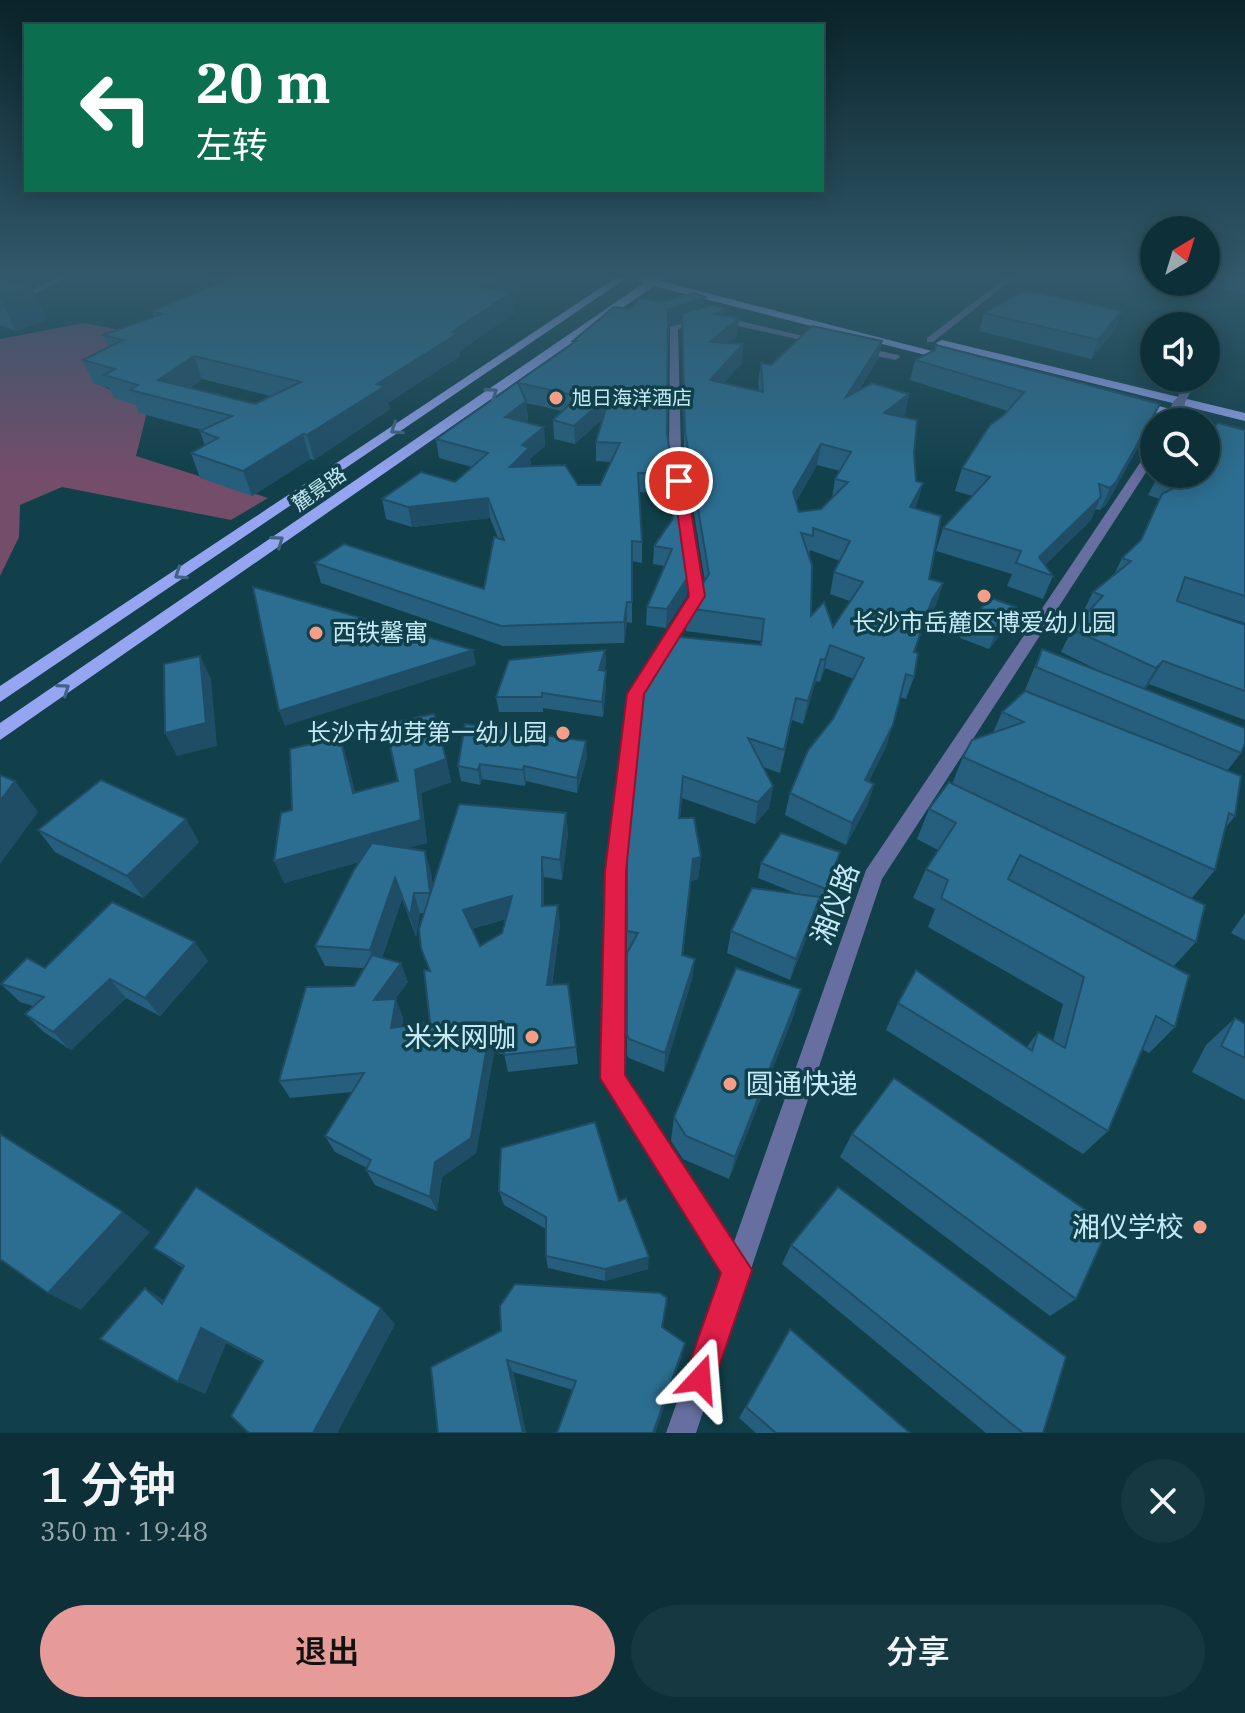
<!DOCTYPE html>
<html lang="zh">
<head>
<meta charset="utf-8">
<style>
	body { margin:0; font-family:"IBM Plex Serif","Noto Sans SC",serif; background:#163840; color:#f1f3f6; height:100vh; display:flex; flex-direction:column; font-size:30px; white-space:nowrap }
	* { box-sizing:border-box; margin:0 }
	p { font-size:26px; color:#9aa9ae }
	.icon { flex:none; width:44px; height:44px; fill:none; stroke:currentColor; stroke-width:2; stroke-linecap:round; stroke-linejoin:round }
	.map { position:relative; height:1433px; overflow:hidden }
	.panel { display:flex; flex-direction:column; background:#0d3038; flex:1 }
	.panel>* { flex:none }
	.top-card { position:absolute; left:24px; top:24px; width:800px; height:168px; border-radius:0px; box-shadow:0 4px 20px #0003,0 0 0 2px #2d4b53; background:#0b6e4f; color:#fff; overflow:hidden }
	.needle { width:52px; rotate:38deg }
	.buttons { position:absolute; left:1140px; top:216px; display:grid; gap:16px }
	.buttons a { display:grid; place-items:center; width:80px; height:80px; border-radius:50%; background:#0d3038; box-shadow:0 4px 20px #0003,0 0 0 2px #2d4b53; font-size:40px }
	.pin { position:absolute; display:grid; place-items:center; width:68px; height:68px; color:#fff; margin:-34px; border:4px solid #fff; border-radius:50%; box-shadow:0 2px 8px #0007 }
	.me { position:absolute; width:88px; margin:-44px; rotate:19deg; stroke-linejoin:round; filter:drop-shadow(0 0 6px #0008) }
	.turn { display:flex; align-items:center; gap:28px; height:168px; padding:0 40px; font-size:36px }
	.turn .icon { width:104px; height:104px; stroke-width:2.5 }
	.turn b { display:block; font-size:56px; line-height:68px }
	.round { display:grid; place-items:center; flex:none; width:84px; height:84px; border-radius:42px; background:#163840 }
	.overview { display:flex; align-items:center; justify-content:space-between; height:136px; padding:0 40px }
	h1 { font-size:48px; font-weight:600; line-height:60px }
	.cta { display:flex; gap:16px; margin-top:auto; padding:16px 40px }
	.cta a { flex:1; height:92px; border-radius:48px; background:#e69b98; color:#111; font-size:32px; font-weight:600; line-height:92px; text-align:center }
	.cta a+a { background:#163840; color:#f1f3f6 }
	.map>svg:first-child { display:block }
	.green { fill:#744d6b }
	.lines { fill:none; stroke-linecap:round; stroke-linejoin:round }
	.minor { fill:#666f9f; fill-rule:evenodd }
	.tertiary { fill:#666f9f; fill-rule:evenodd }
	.primary { fill:#96a5f2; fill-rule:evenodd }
	.minor-bridge-far1 { stroke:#666f9f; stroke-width:9 }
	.minor-bridge { stroke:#666f9f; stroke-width:12 }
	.wall { fill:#265f7d; fill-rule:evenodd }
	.shaded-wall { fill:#1f4d66 }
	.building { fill:#2c6e91; stroke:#1f4d66; stroke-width:2; fill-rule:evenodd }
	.oneway { stroke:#406385 }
	.route { fill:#e11d48; stroke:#92132f; stroke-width:2 }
	.poi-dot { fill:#f49e88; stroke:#11404a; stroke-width:3 }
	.labels { text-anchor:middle; stroke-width:7; stroke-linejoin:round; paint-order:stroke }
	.far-poi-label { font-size:20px; fill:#c3eaf5; stroke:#11404a; text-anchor:start }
	.far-street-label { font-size:20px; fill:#c3eaf5; stroke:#11404a }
	.poi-label { font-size:24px; fill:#c3eaf5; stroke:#11404a }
	.near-street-label { font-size:28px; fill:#c3eaf5; stroke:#11404a }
	.near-poi-label { font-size:28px; fill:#c3eaf5; stroke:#11404a; text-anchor:end }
</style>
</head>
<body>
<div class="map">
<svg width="1245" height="1433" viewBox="0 0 1245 1433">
	<rect width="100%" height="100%" fill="#11404a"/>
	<polygon class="green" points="84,323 131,332 94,382 148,408 136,456 268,498 231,520 62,487 20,505 19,537 0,576 0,339"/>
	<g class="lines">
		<g class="minor">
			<polygon points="61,277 71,277 31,295 24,293"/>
			<polygon points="711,314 824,341 819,344 711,320 678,329 681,452 704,596 643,694 624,871 624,1075 734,1242 866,870 1148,451 1154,448 1154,460 882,879 696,1433 666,1433 723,1272 602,1078 606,871 627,694 690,596 669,452 670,327"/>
			<polygon points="861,347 898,355 900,357 895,360 858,352 858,348"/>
		</g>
		<polygon class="tertiary" points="1007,277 1015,277 933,342 927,342 927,338"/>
		<g class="primary">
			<polygon points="617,277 628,277 0,702 0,686"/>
			<polygon points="643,277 665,277 660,281 963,359 957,363 654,286 0,740 0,723 644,283 638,280"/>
			<polygon points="942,340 1245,413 1245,421 938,345 936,343"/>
			<polygon points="1132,399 1209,419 1211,422 1206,425 1206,422 1189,422 1127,406 1126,403"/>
		</g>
		<polyline class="minor-bridge-far1" points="1178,406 1189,385"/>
		<polyline class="minor-bridge" points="1171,420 1179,404"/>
	</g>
	<g class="wall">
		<path d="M193,277H533V280L512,293L514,313L460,351V356L388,403L390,409L314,460L310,459L252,496L200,478L191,453L205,446L200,431L202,430L139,413L136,405L114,398L109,388L93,383L83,360L108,347L103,335L154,316L152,311L218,283ZM202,379L271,396L255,404L190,388Z"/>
		<polygon points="1206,277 1245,277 1245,294 1186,282 1206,282"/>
		<polygon points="0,279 31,286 47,320 16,331 0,325"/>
		<path d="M705,297L704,308L726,316L737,336L729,343L743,344L742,363L723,383L759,391L758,382L761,363L771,365L882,341L878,359L859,390L909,394L905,414L901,417L914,453L916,481L923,483L914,508L929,579L943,583L936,605L925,622L915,652L914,677L906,699L900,697L886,747L869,781L874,784L867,806L846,845L785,815L790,793L833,719L854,679L825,668L820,682L816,681L803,724L792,720L780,773L763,767L773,786L769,808L755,824L682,798L680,818L701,857L698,879L691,881L683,955L695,959L692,979L664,1072L629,1058L627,1055V849L761,645V641L686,631L687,608L705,581L684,452L682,322L667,327V433L673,474L672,494L639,492L642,542V563L632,561V623L627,622L624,643L503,646L321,583L315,563L484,589L498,538L490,518L412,527L386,519L382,499L455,482L472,467L439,458L436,439L573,344V341L629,309L663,302ZM526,403L563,411L553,420L554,439L575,444L602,419L596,442V461L611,462L600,485H578L531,466L530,459L545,446L544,427L525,422L528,420ZM817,465L840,471L835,479L832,498L821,509L799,512L796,502ZM810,550L840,561L834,572L830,594L850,601L833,627L811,616L809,557Z"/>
		<polygon points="1122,311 1115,330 1091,359 979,331 984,313"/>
		<polygon points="915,360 1160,404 1150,425 1106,505 1100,510 1095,509 1091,520 1045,565 1053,576 1043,599 1007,586 1012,574 936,551 943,528 973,496 955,491 962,468 1008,411 910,380"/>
		<polygon points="1245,430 1245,623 1189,605 1245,625 1245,720 1149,684 1145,689 1241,753 1227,771 1235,816 1226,827 1215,870 1191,899 1196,942 1173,967 1175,1027 1149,1053 1142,1049 1108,1131 1083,1154 886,1030 898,1003 1027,1047 1038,1032 1053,1041 1063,1004 928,927 935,909 913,898 926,869 938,850 917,839 929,809 952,784 963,757 993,733 1002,712 1045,698 1025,690 1042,649 1106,674 1061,652 1072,629 1085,615 1082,614 1093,592 1114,575 1122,558 1140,542 1160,499 1148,495 1159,474 1206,474"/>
		<polygon points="672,520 688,577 687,595 666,628 646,625 647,607 665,566 653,564 654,546"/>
		<polygon points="1010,622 989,649 960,638 966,623"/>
		<polygon points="605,650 606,665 604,670 606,671 606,686 603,717 543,708 543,712 499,712 496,697"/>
		<path d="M340,737L347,760L355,792L398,781L446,759L451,782L421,793L427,843L406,848L431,872L433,887L568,833L562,880L544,877V906L560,924L552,985L576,1047L578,1064L508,1072L504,1054L494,1053L476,1153L442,1177L437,1211L375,1185L366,1170L367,1168L335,1152L325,1136L352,1092L290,1098L279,1081L354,986L364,968L325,966L315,946L359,862L284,883L292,810ZM402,899L416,937L420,913H424L421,948L429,971L430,1022L402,1026L403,1018L395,999L408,982L382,958ZM506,919L502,933L480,946L472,929Z"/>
		<polygon points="587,757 577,793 526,781 525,786 482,779 480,785 461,781 458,766"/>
		<polygon points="38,830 199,842 143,898 55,852"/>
		<polygon points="761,863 836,867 822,903 819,902 814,919 790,980 727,953 731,931 800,895 758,878"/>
		<polygon points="1245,913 1245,940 1231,933"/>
		<polygon points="208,961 160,1016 126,998 71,1050 44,1032 25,1014 33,1006 20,1002 1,984 45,968"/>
		<polygon points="801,989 793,1017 729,1179 683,1159 671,1141 674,1117"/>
		<polygon points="1235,1018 1245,1024 1245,1100 1192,1072 1206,1045"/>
		<polygon points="852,1134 1076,1299 1050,1316 840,1157"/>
		<polygon points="499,1191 619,1201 648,1269 605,1281 548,1268 546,1256 546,1229 504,1205"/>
		<polygon points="791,1245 1043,1433 986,1433 782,1264"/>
		<polygon points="154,1248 395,1324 337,1433 249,1433 262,1362 226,1343 205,1394 145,1288 164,1301 183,1268"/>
		<polygon points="662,1327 682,1355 655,1433 557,1433 573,1390 513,1372 526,1433 438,1433 431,1367"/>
		<polygon points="790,1329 910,1433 756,1433 739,1418"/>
	</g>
	<g class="shaded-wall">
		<polygon points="502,277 533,277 533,280 512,293 514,313 460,351 460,356 388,403 390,409 314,460 307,435 377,384 452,332 484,287"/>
		<polygon points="31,286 47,320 16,331 0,298 0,295"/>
		<polygon points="705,297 704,313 667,327 668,310"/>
		<polygon points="726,308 725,326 715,314"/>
		<polygon points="1122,311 1115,330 1091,359 1098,340"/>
		<polygon points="739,318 737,336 709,360 710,342"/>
		<polygon points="882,341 878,359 842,416 846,397"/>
		<polygon points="743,344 742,363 709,400 710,380"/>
		<polygon points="194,356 202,379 171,400 158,380"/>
		<polygon points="610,394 610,412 575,444 574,426"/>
		<polygon points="909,394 905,414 880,433 884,413"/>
		<polygon points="526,401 528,420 506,436 505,417"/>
		<polygon points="1160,404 1150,425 1106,505 1100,510 1110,488"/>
		<polygon points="544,427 545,446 530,459 531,467 510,467 522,445"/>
		<polygon points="303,434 310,459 252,496 243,471"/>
		<polygon points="821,444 817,465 790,513 793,492"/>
		<polygon points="923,483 917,504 904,528 910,507"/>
		<polygon points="1101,497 1091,520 1039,571 1039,557"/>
		<polygon points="488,498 490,518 412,527 408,507"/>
		<polygon points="688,577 687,595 666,628 667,609"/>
		<polygon points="943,583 936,605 925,622 907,674 932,600"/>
		<polygon points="627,602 627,622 624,643 624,622"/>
		<polygon points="1016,607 1010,622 989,649 995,634"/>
		<polygon points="830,645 825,668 820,682 825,660"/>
		<polygon points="473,650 476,665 285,726 279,711"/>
		<polygon points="605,650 606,665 599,685 599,670"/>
		<polygon points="200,656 211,679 217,746 177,756 165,733"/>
		<polygon points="821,659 816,681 803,724 808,701"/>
		<polygon points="1163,661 1149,684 1142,691 1156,668"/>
		<polygon points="606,671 606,686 603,717 602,702"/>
		<polygon points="893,725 886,747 858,802 865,780"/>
		<polygon points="340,737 347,760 361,816 353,793"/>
		<polygon points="586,741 587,757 577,793 577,778"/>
		<polygon points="446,759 451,782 421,793 427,843 284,883 274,861 415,770"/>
		<polygon points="480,764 482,779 480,785 478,770"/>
		<polygon points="524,766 526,781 525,786 523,770"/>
		<polygon points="15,781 38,812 0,864 0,801"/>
		<polygon points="874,784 867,806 846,845 852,823"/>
		<polygon points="773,786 769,808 755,824 758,802"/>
		<polygon points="566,813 568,833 562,880 560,860"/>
		<polygon points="186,819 199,842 143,898 127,876"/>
		<polygon points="425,851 431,872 436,914 430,893"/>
		<polygon points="840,852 836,867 822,903 826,889"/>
		<polygon points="542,857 544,877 544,925 542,906"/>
		<polygon points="701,857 698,879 691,881 693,859"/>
		<polygon points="395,878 402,899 378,969 370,950"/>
		<polygon points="414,893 420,913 416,937 410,917"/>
		<polygon points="512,896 515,916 468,930 463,910"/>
		<polygon points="820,897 814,919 790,980 796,959"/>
		<polygon points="558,905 560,924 549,1003 547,985"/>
		<polygon points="195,942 208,961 160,1016 145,998"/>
		<polygon points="695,959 692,979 664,1072 665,1053"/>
		<polygon points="401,963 408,982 381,1018 374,1000"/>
		<polygon points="110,979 126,998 71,1050 53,1032"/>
		<polygon points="801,989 793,1017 729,1179 735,1157"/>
		<polygon points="396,999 403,1018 399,1046 391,1028"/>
		<polygon points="489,1035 494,1053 476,1153 442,1177 437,1211 430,1197 435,1162"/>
		<polygon points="123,1212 150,1232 81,1310 48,1293"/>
		<polygon points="649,1257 648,1269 605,1281 605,1269"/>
		<polygon points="145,1288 172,1305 162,1304"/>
		<polygon points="381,1308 395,1324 337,1433 313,1433"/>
		<polygon points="201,1328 226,1343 205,1394 178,1382"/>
		<polygon points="685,1343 655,1433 653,1433"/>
		<polygon points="507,1360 513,1372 526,1433 523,1433"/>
	</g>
	<g class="building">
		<path d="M233,277H502L484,287L512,292L452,332L457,334L377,384L385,386L307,435L303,434L243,471L191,453L218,438L200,431L232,416L130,390L138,385L104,375L115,369L83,360L123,340L103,335L161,314L152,311ZM194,356L301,382L255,404L158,380Z"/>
		<polygon points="0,279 31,286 0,295"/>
		<polygon points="1025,290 1122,311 1098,340 984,313"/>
		<path d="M694,293L705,297L668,310L667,433L673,474L638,473L642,542L632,541V602H627L624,622L501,626L315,563L344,544L484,589L494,537L504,540L488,498L408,507L382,499L421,472L455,482L488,453L436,439L576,341H573L614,307L629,309L640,298L663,302ZM518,383L578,396L553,420L574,426L610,394L596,442L620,443L600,485H578L565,465L510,467L529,448L522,445L544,427L505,417L526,401Z"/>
		<path d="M712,305L726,308L715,314L739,318L710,342L743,344L710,380L763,392L761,363L771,365L812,326L882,341L846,397L872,383L909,394L884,413L917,420L914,453L916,481L923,483L910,507L941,516L929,579L943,583L932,600L914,652L918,653L914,677L906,674L893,725L865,780L874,784L852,823L790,793L808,750L833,719L864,658L830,645L825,660L821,659L808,701L796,698L784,750L748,738L773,786L758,802L683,776L679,818H694L701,857L693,859L682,955L695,959L665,1053L629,1039L627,1035V953L638,933L627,931V849L646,673L670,636L761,645L764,619L687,608L709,574L685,432L682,313ZM821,444L851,452L835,479L848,482L821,509L799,512L793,492ZM813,528L850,541L834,572L863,582L833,627L824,602L811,616L812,565L801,533L813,536Z"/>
		<polygon points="936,345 1160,404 1116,482 1110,488 1099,484 1101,497 1039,557 1053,576 1016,563 1021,551 943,528 990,477 962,468 990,425 1004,415 1024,392 915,360 935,350"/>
		<polygon points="1218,423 1245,430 1245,596 1185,577 1177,601 1245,625 1245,691 1163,661 1156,668 1072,629 1103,596 1093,592 1131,561 1122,558 1141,540 1162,494 1186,482 1159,474 1206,474 1206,433"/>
		<polygon points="677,502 688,577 667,609 647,607 672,549 654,546 672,520"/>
		<polygon points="253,587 473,650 279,711"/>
		<polygon points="991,598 1016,607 995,634 966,623"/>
		<polygon points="1042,649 1245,728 1245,743 1241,753 1036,667"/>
		<polygon points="605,650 599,670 606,671 602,702 542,693 542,697 496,697 509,660"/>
		<polygon points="200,656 206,723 165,733 164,664"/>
		<polygon points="1025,691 1241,776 1235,816 1229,813 1215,870 963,757 972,740 1024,722 1002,712"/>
		<polygon points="434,714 446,759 415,770 421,820 274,861 281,813 292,810 290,749 340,737 353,793 398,781 385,724"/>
		<polygon points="465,724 586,741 577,778 524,766 523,770 480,764 478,770 458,766"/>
		<polygon points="0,775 15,781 0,801"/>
		<polygon points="101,780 186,819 127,876 38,830"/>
		<polygon points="949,782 1205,905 1196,942 1020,855 1008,879 1189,975 1175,1027 1156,1016 1108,1131 898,1003 916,970 1032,1051 1038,1032 1065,1048 1084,977 941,898 948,880 926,869 956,823 929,809"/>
		<path d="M459,804L566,813L560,860L542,857V906L558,905L547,985L568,984L576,1047L504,1055L505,1037L489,1035L471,1138L435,1162L430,1197L366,1170L371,1160L325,1136L364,1073L279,1081L306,987L354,986L372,955L401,963L374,1000L396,999L391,1028L430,1022L424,970L430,971L421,948L419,929ZM512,896L502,933L480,946L463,910Z"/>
		<polygon points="781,833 840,852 826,889 761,863"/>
		<polygon points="372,843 425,851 430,893 414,893 410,917 395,878 370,950 315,946 354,870"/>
		<polygon points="752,888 820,897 796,959 731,931"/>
		<polygon points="112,902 195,942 145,998 110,979 53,1032 25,1014 44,997 1,984 27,958 45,968"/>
		<polygon points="736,968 801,989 735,1157 686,1136 674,1117"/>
		<polygon points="1235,1018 1245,1024 1245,1058 1221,1046"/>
		<polygon points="894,1078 1109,1226 1076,1299 852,1134"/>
		<polygon points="595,1122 619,1201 626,1198 649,1257 605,1269 546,1256 546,1217 499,1191 501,1148"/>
		<polygon points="0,1134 123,1212 48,1293 0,1259"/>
		<polygon points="196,1187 381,1308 313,1433 249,1433 231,1416 263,1361 201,1328 178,1382 100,1339 145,1288 162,1304 184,1266 154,1248"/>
		<polygon points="838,1187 1066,1357 1043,1433 1023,1433 791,1245"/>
		<polygon points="515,1284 660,1293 667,1298 662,1327 685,1343 653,1433 557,1433 576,1381 507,1360 523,1433 438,1433 431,1367 501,1331 500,1306"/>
		<polygon points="790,1329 910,1433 776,1433 746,1407"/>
	</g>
	<defs><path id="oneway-chevron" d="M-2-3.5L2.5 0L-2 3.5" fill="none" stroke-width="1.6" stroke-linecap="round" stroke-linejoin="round" transform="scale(2)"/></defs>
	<g class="oneway">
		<use href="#oneway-chevron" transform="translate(492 393) rotate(-35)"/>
		<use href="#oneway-chevron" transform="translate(396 429) rotate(146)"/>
		<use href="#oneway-chevron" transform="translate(278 541) rotate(-35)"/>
		<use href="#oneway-chevron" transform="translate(180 574) rotate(146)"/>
		<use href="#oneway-chevron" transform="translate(64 689) rotate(-35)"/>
	</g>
	<linearGradient id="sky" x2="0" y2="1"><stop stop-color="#092329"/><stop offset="0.58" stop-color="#32596b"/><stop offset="1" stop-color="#32596b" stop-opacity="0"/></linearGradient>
	<rect width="1245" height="477" fill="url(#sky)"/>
	<polygon class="route" points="679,477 686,481 705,596 644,694 626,871 625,1075 752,1270 711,1390 700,1395 688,1390 684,1379 721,1273 600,1078 605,871 627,694 689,596 673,481"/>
	<g class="poi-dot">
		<circle cx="556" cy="398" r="8"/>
		<circle cx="984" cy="596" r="8"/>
		<circle cx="316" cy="633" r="8"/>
		<circle cx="563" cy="733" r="8"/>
		<circle cx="532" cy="1037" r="8"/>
		<circle cx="730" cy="1084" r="8"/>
		<circle cx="1200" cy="1227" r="8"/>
	</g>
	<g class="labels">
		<g class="far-poi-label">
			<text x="572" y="405">旭日海洋酒店</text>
		</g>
		<g class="far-street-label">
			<text transform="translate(319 489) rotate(-35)" y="7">麓景路</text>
		</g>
		<g class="poi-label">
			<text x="984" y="631">长沙市岳麓区博爱幼儿园</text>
			<text x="332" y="641" text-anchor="start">西铁馨寓</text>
			<text x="547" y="741" text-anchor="end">长沙市幼芽第一幼儿园</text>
		</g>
		<g class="near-street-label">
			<text transform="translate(835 904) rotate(-69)" y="10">湘仪路</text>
		</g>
		<g class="near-poi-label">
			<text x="516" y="1047">米米网咖</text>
			<text x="746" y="1094" text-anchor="start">圆通快递</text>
			<text x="1184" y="1237">湘仪学校</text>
		</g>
	</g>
</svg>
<div class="buttons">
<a><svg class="needle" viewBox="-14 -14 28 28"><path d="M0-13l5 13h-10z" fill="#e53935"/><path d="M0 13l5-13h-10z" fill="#9aa9ae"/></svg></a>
<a><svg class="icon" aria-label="sound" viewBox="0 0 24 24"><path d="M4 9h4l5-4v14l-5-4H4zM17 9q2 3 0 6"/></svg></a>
<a><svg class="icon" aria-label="search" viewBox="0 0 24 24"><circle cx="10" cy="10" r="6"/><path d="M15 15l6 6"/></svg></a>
</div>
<div class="pin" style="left:679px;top:481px;background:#d93025"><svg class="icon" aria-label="arrive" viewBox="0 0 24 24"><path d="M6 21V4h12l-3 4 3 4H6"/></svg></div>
<svg class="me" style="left:700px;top:1379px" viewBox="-20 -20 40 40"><path d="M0-17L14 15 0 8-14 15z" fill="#e11d48" stroke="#fff" stroke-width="4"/></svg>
<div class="top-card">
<div class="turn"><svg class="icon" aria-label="left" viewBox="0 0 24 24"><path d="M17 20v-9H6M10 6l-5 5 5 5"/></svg><div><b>20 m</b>左转</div></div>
</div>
</div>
<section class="panel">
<div class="overview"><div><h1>1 分钟</h1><p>350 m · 19:48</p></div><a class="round"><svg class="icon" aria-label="close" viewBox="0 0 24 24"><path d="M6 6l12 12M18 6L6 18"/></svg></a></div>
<div class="cta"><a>退出</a><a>分享</a></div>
</section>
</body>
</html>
